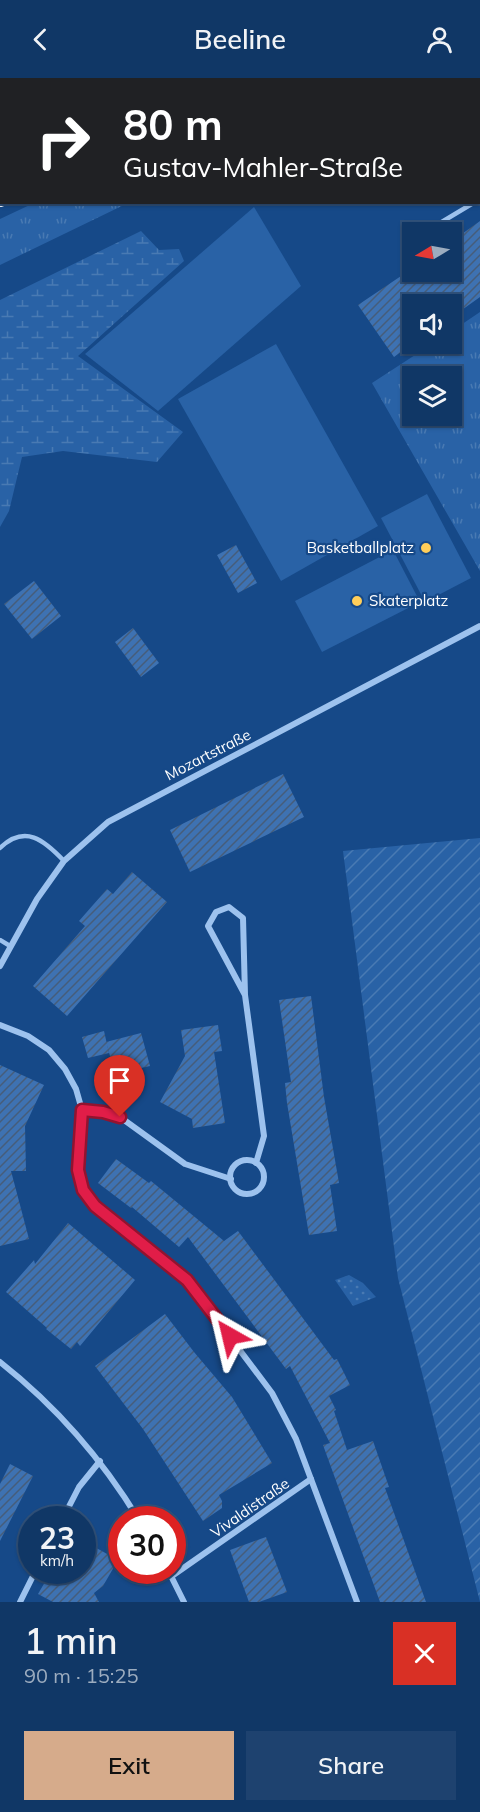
<!DOCTYPE html>
<html lang="en">
<head>
<meta charset="utf-8">
<style>
	body { margin:0; font-family:Mulish,sans-serif; background:#1e426f; color:#f1f3f6; height:100vh; display:flex; flex-direction:column; font-size:22px; white-space:nowrap }
	* { box-sizing:border-box; margin:0 }
	p { font-size:20px; color:#9cacbf }
	.icon { flex:none; width:33px; height:33px; fill:none; stroke:currentColor; stroke-width:2; stroke-linecap:round; stroke-linejoin:round }
	.map { position:relative; height:1524px; overflow:hidden }
	.details { display:flex; flex-direction:column; background:#103766; flex:1 }
	.details>* { flex:none }
	.banner { position:absolute; left:0px; top:0px; width:480px; height:126px; box-shadow:0 2px 4px #0004,0 0 0 2px #30517a; background:#202124; color:#fff; overflow:hidden }
	.needle { width:39px; rotate:260deg }
	.buttons { position:absolute; left:402px; top:144px; display:grid; gap:12px }
	.buttons a { display:grid; place-items:center; width:60px; height:60px; border-radius:0px; background:#103766; box-shadow:0 2px 4px #0004,0 0 0 2px #30517a; font-size:30px }
	.speed { position:absolute; left:18px; top:1428px; display:flex; gap:12px; font-size:30px; font-weight:700; text-align:center }
	.speed>* { display:grid; place-content:center; width:78px; height:78px; border-radius:50%; background:#103766; box-shadow:0 2px 4px #0004,0 0 0 2px #30517a; line-height:1 }
	.speed small { font-size:15px; font-weight:400 }
	.speed .limit { border:9px solid #d22; background:#fff; color:#111 }
	.pin { position:absolute; display:grid; place-items:center; width:51px; height:51px; color:#fff; margin:-62px -26px; border-radius:50% 50% 50% 0; rotate:-45deg; box-shadow:0 0 6px #0007 }
	.pin .icon { rotate:45deg }
	.me { position:absolute; width:66px; margin:-33px; rotate:323deg; stroke-linejoin:round; filter:drop-shadow(0 0 4px #0008) }
	.turn { display:flex; align-items:center; gap:21px; height:126px; padding:0 24px; font-size:27px }
	.turn .icon { width:78px; height:78px; stroke-width:2.5 }
	.turn b { display:block; font-size:42px; line-height:51px }
	.round { display:grid; place-items:center; flex:none; width:63px; height:63px; border-radius:0px; background:#1e426f }
	.summary { display:flex; align-items:center; justify-content:space-between; height:102px; padding:0 24px }
	h1 { font-size:36px; font-weight:600; line-height:45px }
	.button { display:flex; gap:12px; margin-top:auto; padding:12px 24px }
	.button a { flex:1; height:69px; border-radius:0px; background:#d6ab8b; color:#111; font-size:24px; font-weight:600; line-height:69px; text-align:center }
	.button a+a { background:#1e426f; color:#f1f3f6 }
	header { display:flex; justify-content:space-between; align-items:center; height:78px; padding:0 24px; background:#103766; font-size:27px; font-weight:600 }
	.map>svg:first-child { display:block }
	.grass { fill:url(#grass-tufts); fill-rule:evenodd }
	.wetland { fill:url(#wetland-marsh) }
	.park { fill:url(#park-dots) }
	.garden { fill:url(#garden-furrows) }
	.pitch { fill:#2962a6 }
	.building { fill:url(#building-hatch) }
	.lines { fill:none; stroke-linecap:round; stroke-linejoin:round }
	.service { stroke:#9dc2ee; stroke-width:4.5 }
	.minor { stroke:#9dc2ee; stroke-width:6 }
	.trunk { stroke:#f2f7ff; stroke-width:16 }
	.route-casing { stroke:#92132f; stroke-width:15 }
	.route { stroke:#e11d48; stroke-width:10 }
	.poi-dot { fill:#ffce5a; stroke:#164988; stroke-width:2 }
	.labels { text-anchor:middle; stroke-width:4.5; stroke-linejoin:round; paint-order:stroke }
	.poi-label { font-size:15px; fill:#fff; stroke:#164988; text-anchor:end }
	.street-label { font-size:15px; fill:#fff; stroke:#164988 }
</style>
</head>
<body>
<header><svg class="icon" aria-label="back" viewBox="0 0 24 24"><path d="M15 5l-7 7 7 7"/></svg>Beeline<svg class="icon" aria-label="person" viewBox="0 0 24 24"><circle cx="12" cy="8" r="4"/><path d="M4 21q1-7 8-7t8 7"/></svg></header>
<div class="map">
<svg width="480" height="1524" viewBox="0 0 480 1524">
	<defs>
		<pattern id="grass-tufts" width="24" height="20" patternUnits="userSpaceOnUse" patternTransform="scale(1.5)"><rect width="24" height="20" fill="#2962a6"/><path d="M3 7l-1-3M5 7V3M7 7l1-3M15 17l-1-3M17 17v-4M19 17l1-3" fill="none" stroke="#497ab3"/></pattern>
		<pattern id="wetland-marsh" width="20" height="14" patternUnits="userSpaceOnUse" patternTransform="scale(1.5)"><rect width="20" height="14" fill="#2962a6"/><path d="M1 5h8M5 5V1M11 12h8M15 12V8" fill="none" stroke="#497ab3"/></pattern>
		<pattern id="park-dots" width="8" height="8" patternUnits="userSpaceOnUse" patternTransform="scale(1.5)"><rect width="8" height="8" fill="#2962a6"/><path d="M2 2h.1M6 6h.1" fill="none" stroke="#497ab3" stroke-width="1.8" stroke-linecap="round"/></pattern>
		<pattern id="garden-furrows" width="10" height="10" patternUnits="userSpaceOnUse" patternTransform="scale(1.5)"><rect width="10" height="10" fill="#2962a6"/><path d="M-1 1l2-2M0 10L10 0M9 11l2-2" fill="none" stroke="#497ab3"/></pattern>
		<pattern id="building-hatch" width="6" height="6" patternUnits="userSpaceOnUse" patternTransform="scale(1.5)"><rect width="6" height="6" fill="#3e72b2"/><path d="M-1 1l2-2M0 6l6-6M5 7l2-2" fill="none" stroke="#465d7a"/></pattern>
	</defs>
	<rect width="100%" height="100%" fill="#164988"/>
	<g class="grass">
		<polygon points="0,0 166,0 2,2 0,82"/>
		<polygon points="34,125 34,124 128,125 0,187 0,141"/>
		<path d="M480,234V493L372,305L432,266H452V253ZM412,298H452V338H412Z"/>
	</g>
	<polygon class="wetland" points="141,153 159,172 179,171 184,183 78,278 183,354 157,384 63,373 22,379 9,433 0,449 0,222"/>
	<polygon class="park" points="349,1197 363,1205 376,1219 353,1228 335,1202"/>
	<polygon class="garden" points="480,760 480,1524 398,1200 343,773"/>
	<g class="pitch">
		<polygon points="254,129 301,208 158,333 85,276"/>
		<polygon points="276,266 378,448 281,503 178,321"/>
		<polygon points="427,416 471,500 425,524 381,440"/>
		<polygon points="393,472 420,524 322,574 295,523"/>
	</g>
	<g class="building">
		<polygon points="480,143 480,219 452,239 452,226 412,226 412,266 394,279 358,227 407,194 452,194 452,163"/>
		<polygon points="236,467 257,505 238,515 217,477"/>
		<polygon points="34,503 61,538 32,561 4,526"/>
		<polygon points="133,550 159,585 141,599 115,564"/>
		<polygon points="283,696 304,739 190,794 170,752"/>
		<polygon points="132,794 167,824 67,938 33,908 85,848 79,843 107,811 113,816"/>
		<polygon points="311,918 324,1019 339,1105 330,1107 337,1153 309,1157 287,1025 285,1005 291,1004 279,922"/>
		<polygon points="218,947 222,973 214,974 225,1045 193,1050 192,1041 160,1024 185,978 181,952"/>
		<polygon points="104,953 109,975 88,980 82,959"/>
		<polygon points="141,955 150,988 115,996 106,964"/>
		<polygon points="0,987 44,1007 25,1048 26,1093 11,1093 29,1161 0,1168"/>
		<polygon points="116,1081 149,1105 151,1103 224,1163 238,1153 334,1282 337,1281 350,1307 329,1318 336,1332 334,1333 347,1372 373,1363 389,1409 385,1410 426,1524 380,1524 323,1367 330,1365 290,1288 286,1291 188,1159 179,1169 132,1129 131,1130 98,1105"/>
		<polygon points="68,1145 135,1202 80,1268 77,1264 71,1271 46,1251 47,1250 6,1214 34,1182 35,1186"/>
		<polygon points="165,1236 194,1274 232,1319 272,1385 219,1417 222,1423 222,1430 203,1443 143,1351 95,1288"/>
		<polygon points="10,1386 33,1398 0,1463 0,1406"/>
		<polygon points="266,1459 287,1514 259,1524 249,1524 230,1472"/>
		<polygon points="82,1462 118,1482 103,1508 94,1515 99,1524 53,1524 38,1516 52,1492 82,1492"/>
	</g>
	<g class="lines">
		<g class="service">
			<polyline points="434,0 435,2"/>
			<polyline points="478,61 480,63"/>
			<polyline points="478,122 480,121"/>
			<polyline points="440,145 475,124"/>
			<path d="M0,770C25,746 44,762 64,783"/>
			<polyline points="0,862 10,868"/>
		</g>
		<g class="minor">
			<polyline points="0,888 37,821 64,783 108,744 480,548"/>
			<polyline points="245,917 208,848 216,834 229,829 243,840 245,917 264,1058 256,1085"/>
			<polyline points="0,947 28,958 49,972 65,991 76,1011 82,1032 78,1092 83,1112 95,1128 169,1185 187,1202 272,1315 296,1361 357,1524"/>
			<polyline points="82,1032 103,1034 120,1039 185,1086 231,1101"/>
			<circle cx="247" cy="1099" r="17"/>
			<path d="M0,1284C56,1328 102,1381 139,1442"/>
			<polyline points="62,1442 79,1409 100,1383"/>
			<polyline points="168,1492 184,1524"/>
			<polyline points="172,1498 311,1401"/>
			<polyline points="20,1524 36,1492"/>
		</g>
		<g class="trunk">
			<polyline points="229,2 231,0"/>
			<polyline points="0,121 2,120"/>
		</g>
	</g>
	<g class="lines">
		<defs>
			<polyline id="route" points="120,1039 103,1034 82,1032 78,1092 83,1112 95,1128 187,1202 230,1258"/>
		</defs>
		<use href="#route" class="route-casing"/>
		<use href="#route" class="route"/>
	</g>
	<g class="poi-dot">
		<circle cx="426" cy="470" r="6"/>
		<circle cx="357" cy="523" r="6"/>
	</g>
	<g class="labels">
		<g class="poi-label">
			<text x="414" y="475">Basketballplatz</text>
			<text x="369" y="528" text-anchor="start">Skaterplatz</text>
		</g>
		<g class="street-label">
			<text transform="translate(208 677) rotate(-27)" y="5">Mozartstraße</text>
			<text transform="translate(250 1430) rotate(-35)" y="5">Vivaldistraße</text>
		</g>
	</g>
</svg>
<div class="buttons">
<a><svg class="needle" viewBox="-14 -14 28 28"><path d="M0-13l5 13h-10z" fill="#e53935"/><path d="M0 13l5-13h-10z" fill="#9cacbf"/></svg></a>
<a><svg class="icon" aria-label="sound" viewBox="0 0 24 24"><path d="M4 9h4l5-4v14l-5-4H4zM17 9q2 3 0 6"/></svg></a>
<a><svg class="icon" aria-label="layers" viewBox="0 0 24 24"><path d="M12 4l9 5-9 5-9-5zM3 14l9 5 9-5"/></svg></a>
</div>
<div class="speed"><div>23<small>km/h</small></div><div class="limit">30</div></div>
<div class="pin" style="left:120px;top:1039px;background:#d93025"><svg class="icon" aria-label="arrive" viewBox="0 0 24 24"><path d="M6 21V4h12l-3 4 3 4H6"/></svg></div>
<svg class="me" style="left:230px;top:1258px" viewBox="-20 -20 40 40"><path d="M0-17L14 15 0 8-14 15z" fill="#e11d48" stroke="#fff" stroke-width="4"/></svg>
<div class="banner">
<div class="turn"><svg class="icon" aria-label="right" viewBox="0 0 24 24"><path d="M7 20v-9h11M14 6l5 5-5 5"/></svg><div><b>80 m</b>Gustav-Mahler-Straße</div></div>
</div>
</div>
<section class="details">
<div class="summary"><div><h1>1 min</h1><p>90 m · 15:25</p></div><a class="round" style="background:#d93025;color:#fff"><svg class="icon" aria-label="close" viewBox="0 0 24 24"><path d="M6 6l12 12M18 6L6 18"/></svg></a></div>
<div class="button"><a>Exit</a><a>Share</a></div>
</section>
</body>
</html>
